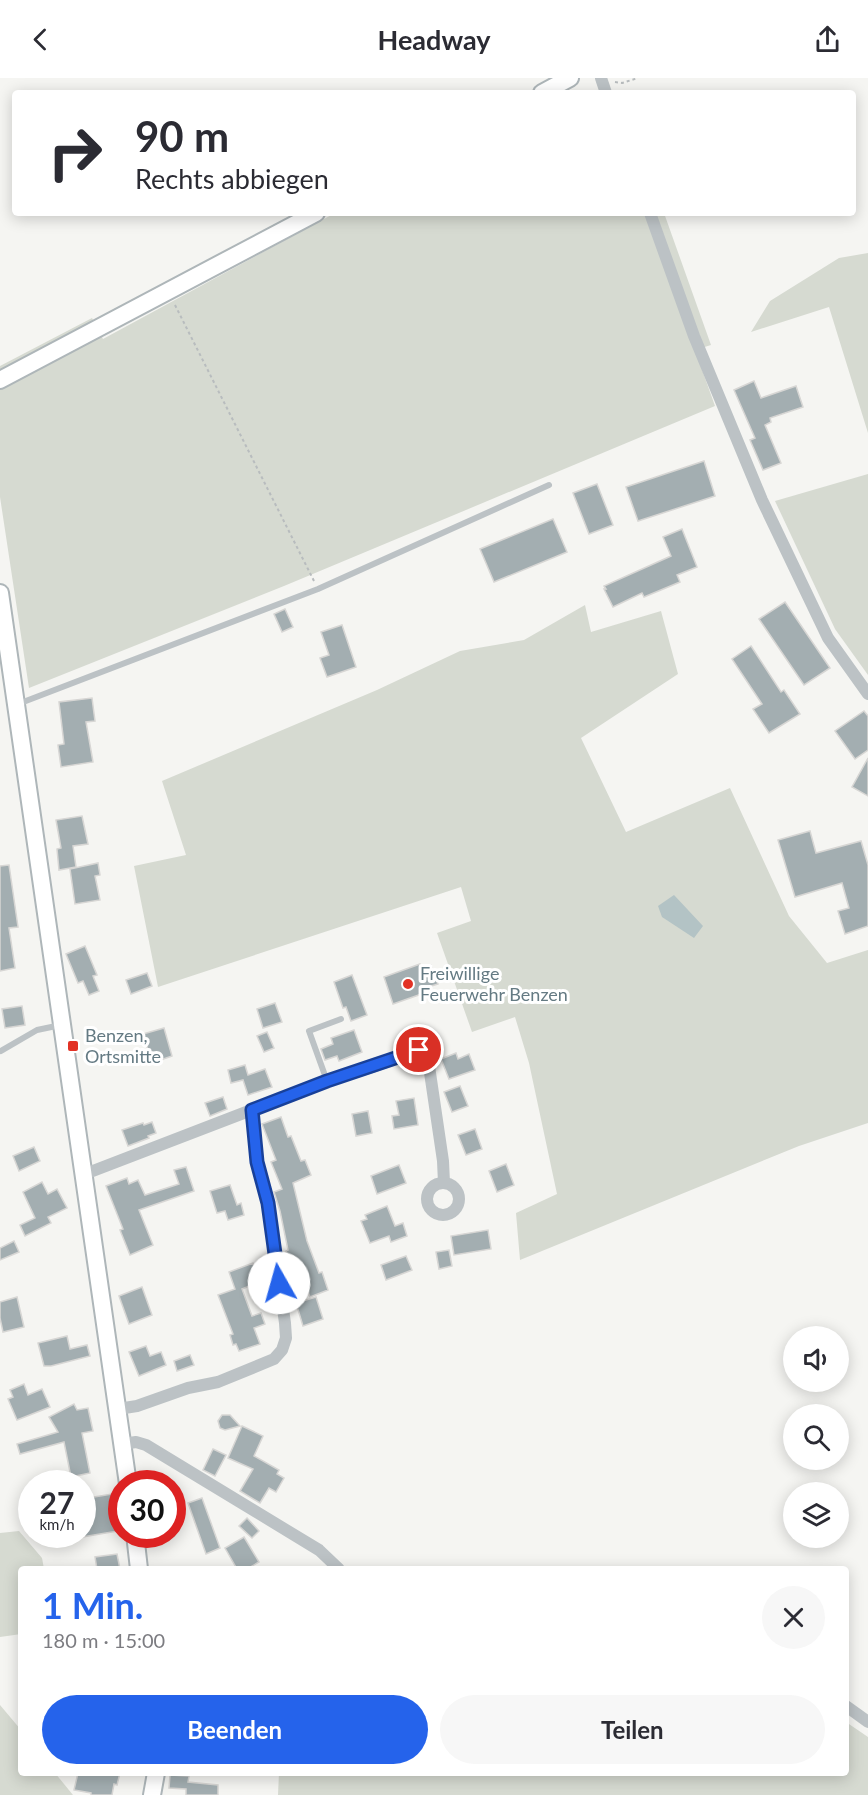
<!DOCTYPE html>
<html lang="de">
<head>
<meta charset="utf-8">
<style>
	body { margin:0; font-family:Lato,sans-serif; background:#f7f7f7; color:#2b2b33; height:100vh; display:flex; flex-direction:column; font-size:22px; white-space:nowrap }
	* { box-sizing:border-box; margin:0 }
	p { font-size:20px; color:#7c7c81 }
	.icon { flex:none; width:33px; height:33px; fill:none; stroke:currentColor; stroke-width:2; stroke-linecap:round; stroke-linejoin:round }
	.map { position:relative; flex:1; overflow:hidden }
	.sheet { position:absolute; left:18px; top:1488px; width:831px; height:210px; display:flex; flex-direction:column; background:#fff; border-radius:6px; box-shadow:0 3px 15px #0003 }
	.sheet>* { flex:none }
	.banner { position:absolute; left:12px; top:12px; width:844px; height:126px; border-radius:6px; box-shadow:0 3px 15px #0003; background:#fff; color:#2b2b33; overflow:hidden }
	.fabs { position:absolute; left:783px; top:1248px; display:grid; gap:12px }
	.fabs a { display:grid; place-items:center; width:66px; height:66px; border-radius:50%; background:#fff; box-shadow:0 3px 15px #0003; font-size:30px }
	.speed { position:absolute; left:18px; top:1392px; display:flex; gap:12px; font-size:30px; font-weight:700; text-align:center }
	.speed>* { display:grid; place-content:center; width:78px; height:78px; border-radius:50%; background:#fff; box-shadow:0 3px 15px #0003; line-height:1 }
	.speed small { font-size:15px; font-weight:400 }
	.speed .limit { border:9px solid #d22; background:#fff; color:#111 }
	.pin { position:absolute; display:grid; place-items:center; width:51px; height:51px; color:#fff; margin:-26px; border:3px solid #fff; border-radius:50%; box-shadow:0 2px 6px #0007 }
	.me { position:absolute; width:66px; margin:-33px; rotate:353deg; stroke-linejoin:round; filter:drop-shadow(0 0 4px #0008) }
	.turn { display:flex; align-items:center; gap:21px; height:126px; padding:0 24px; font-size:27px }
	.turn .icon { width:78px; height:78px; stroke-width:2.5 }
	.turn b { display:block; font-size:42px; line-height:51px }
	.round { display:grid; place-items:center; flex:none; width:63px; height:63px; border-radius:32px; background:#f7f7f7 }
	.overview { display:flex; align-items:center; justify-content:space-between; height:102px; padding:0 24px }
	h1 { font-size:36px; font-weight:700; line-height:45px; color:#2563eb }
	.action { display:flex; gap:12px; margin-top:auto; padding:12px 24px }
	.action a { flex:1; height:69px; border-radius:36px; background:#2563eb; color:#fff; font-size:24px; font-weight:700; line-height:69px; text-align:center }
	.action a+a { background:#f7f7f7; color:#2b2b33 }
	header { display:flex; justify-content:space-between; align-items:center; height:78px; padding:0 24px; background:#fff; font-size:27px; font-weight:700 }
	.map>svg:first-child { display:block }
	.green { fill:#d6dad1 }
	.water { fill:#b3c3c5 }
	.building { fill:#a3aeb1; stroke:#d7d6d4; stroke-width:1.5 }
	.lines { fill:none; stroke-linecap:round; stroke-linejoin:round }
	.secondary-casing { stroke:#aeb6b9; stroke-width:20 }
	.path { stroke:#b8bcbe; stroke-width:2; stroke-dasharray:3 3; stroke-linecap:butt }
	.lane { stroke:#bcc2c5; stroke-width:6 }
	.street { stroke:#bcc2c5; stroke-width:12 }
	.secondary { stroke:#fff; stroke-width:16 }
	.route-casing { stroke:#184099; stroke-width:15 }
	.route { stroke:#2563eb; stroke-width:10 }
	.poi-dot { fill:#e23225; stroke:#fff; stroke-width:2 }
	.labels { text-anchor:middle; stroke-width:6; stroke-linejoin:round; paint-order:stroke }
	.poi-label { font-size:18px; fill:#647a83; stroke:#fff; text-anchor:start }
</style>
</head>
<body>
<header><svg class="icon" aria-label="back" viewBox="0 0 24 24"><path d="M15 5l-7 7 7 7"/></svg>Headway<svg class="icon" aria-label="share" viewBox="0 0 24 24"><path d="M12 15V3M7 8l5-5 5 5M5 13v7h14v-7"/></svg></header>
<div class="map">
<svg width="868" height="1717" viewBox="0 0 868 1717">
	<rect width="100%" height="100%" fill="#f5f5f2"/>
	<g class="green">
		<polygon points="335,135 528,135 530,138 536,135 664,135 711,267 695,272 715,328 284,508 29,610 0,419 0,288 92,240 103,261"/>
		<polygon points="868,175 868,355 829,229 751,254 770,223 839,180"/>
		<polygon points="868,396 868,597 835,551 775,423"/>
		<polygon points="585,527 591,554 661,533 678,596 581,660 626,754 730,710 789,838 827,885 868,872 868,1045 799,1068 520,1182 516,1135 557,1116 529,985 515,939 472,954 437,855 471,843 461,809 158,909 134,788 186,777 162,703 377,612 460,573 524,562"/>
		<polygon points="19,1453 42,1480 44,1491 21,1491 21,1556 0,1559 0,1455"/>
		<polygon points="0,1627 21,1652 21,1695 55,1695 73,1717 0,1717"/>
		<polygon points="846,1644 868,1659 868,1717 278,1717 279,1695 846,1695"/>
	</g>
	<polygon class="water" points="674,817 703,848 694,860 662,839 658,828"/>
	<g class="building">
		<polygon points="754,303 761,320 796,308 803,329 770,340 771,344 765,347 781,385 763,392 750,362 755,360 734,312"/>
		<polygon points="704,383 715,418 638,443 626,409"/>
		<polygon points="597,406 613,447 589,456 573,415"/>
		<polygon points="553,441 567,474 494,504 480,471"/>
		<polygon points="682,451 697,489 677,497 680,504 644,519 642,515 613,529 604,511 606,511 604,508 671,478 663,459"/>
		<polygon points="785,524 830,590 804,607 759,541"/>
		<polygon points="285,531 293,549 282,554 274,536"/>
		<polygon points="342,547 356,589 327,599 320,580 329,577 321,554"/>
		<polygon points="751,568 781,614 784,612 800,636 769,655 753,631 762,626 732,581"/>
		<polygon points="92,620 95,643 86,644 93,684 61,689 58,667 64,666 59,624"/>
		<polygon points="864,633 868,638 868,672 855,681 835,653"/>
		<polygon points="868,680 868,718 852,709"/>
		<polygon points="82,738 88,766 73,768 76,789 59,792 57,771 61,770 56,742"/>
		<polygon points="810,753 816,775 861,763 868,787 868,848 845,856 838,833 849,830 842,805 795,819 778,762"/>
		<polygon points="98,785 100,797 95,798 100,822 75,826 70,791"/>
		<polygon points="9,787 18,849 9,850 15,890 0,893 0,788"/>
		<polygon points="85,868 97,897 93,898 99,913 89,917 83,903 78,905 66,876"/>
		<polygon points="420,886 422,890 431,887 438,906 428,909 430,913 393,926 384,899"/>
		<polygon points="147,895 152,908 131,916 126,902"/>
		<polygon points="352,897 367,937 351,943 346,929 343,930 334,904"/>
		<polygon points="275,925 282,944 263,950 257,931"/>
		<polygon points="22,928 25,947 5,950 2,931"/>
		<polygon points="164,950 172,978 152,985 143,956"/>
		<polygon points="354,952 362,974 339,983 337,978 325,982 321,971 333,966 331,960"/>
		<polygon points="267,954 274,970 264,974 257,958"/>
		<polygon points="456,975 458,981 469,976 475,992 449,1001 441,981"/>
		<polygon points="245,987 248,997 265,991 272,1009 248,1017 243,1002 231,1005 228,992"/>
		<polygon points="460,1008 468,1028 452,1034 444,1014"/>
		<polygon points="223,1019 227,1031 210,1038 205,1025"/>
		<polygon points="414,1020 418,1047 394,1051 392,1038 399,1037 396,1023"/>
		<polygon points="368,1033 372,1055 356,1058 352,1036"/>
		<polygon points="281,1039 288,1059 291,1058 301,1083 305,1082 311,1097 293,1105 307,1163 319,1195 322,1194 328,1212 310,1219 303,1200 297,1202 286,1173 288,1172 280,1133 274,1114 282,1111 271,1084 276,1082 262,1046"/>
		<polygon points="152,1044 156,1055 148,1058 149,1060 128,1068 122,1052 143,1045 144,1047"/>
		<polygon points="475,1051 482,1071 466,1077 458,1057"/>
		<polygon points="34,1069 40,1083 19,1093 13,1078"/>
		<polygon points="506,1086 514,1107 497,1114 489,1093"/>
		<polygon points="399,1087 406,1105 377,1116 371,1098"/>
		<polygon points="186,1089 194,1113 139,1132 153,1167 130,1177 120,1152 123,1151 106,1108 127,1100 129,1106 138,1102 145,1117 179,1106 174,1092"/>
		<polygon points="42,1104 48,1116 57,1111 67,1130 48,1139 51,1145 25,1158 20,1147 35,1140 23,1114"/>
		<polygon points="230,1107 237,1127 241,1125 244,1137 228,1142 225,1133 217,1135 210,1113"/>
		<polygon points="387,1128 395,1148 403,1145 407,1158 391,1164 389,1158 370,1165 361,1143 367,1141 365,1137"/>
		<polygon points="488,1152 491,1171 454,1177 451,1158"/>
		<polygon points="14,1163 19,1174 0,1182 0,1170"/>
		<polygon points="449,1172 452,1188 439,1191 436,1174"/>
		<polygon points="406,1178 412,1192 386,1202 381,1187"/>
		<polygon points="253,1185 259,1201 251,1203 252,1207 242,1211 252,1238 261,1235 265,1246 254,1250 260,1266 239,1273 236,1266 233,1267 230,1257 233,1256 218,1217 235,1211 229,1194"/>
		<polygon points="142,1209 152,1237 129,1246 119,1218"/>
		<polygon points="17,1219 24,1249 3,1254 0,1240 0,1224"/>
		<polygon points="316,1219 323,1241 303,1248 296,1225"/>
		<polygon points="67,1258 70,1271 87,1267 90,1278 51,1288 44,1288 38,1265"/>
		<polygon points="146,1268 150,1278 161,1274 166,1287 139,1298 129,1274"/>
		<polygon points="190,1277 194,1287 177,1293 174,1283"/>
		<polygon points="24,1306 28,1317 42,1311 50,1329 17,1342 8,1321 13,1319 10,1312"/>
		<polygon points="74,1326 77,1332 88,1330 93,1353 82,1355 90,1395 71,1399 64,1364 20,1376 17,1366 58,1354 49,1339"/>
		<polygon points="222,1337 230,1337 240,1348 225,1352 220,1350 218,1343"/>
		<polygon points="242,1348 263,1358 254,1378 279,1392 277,1396 284,1400 276,1414 269,1410 260,1425 240,1413 253,1391 228,1380"/>
		<polygon points="213,1371 226,1377 215,1398 203,1392"/>
		<polygon points="112,1416 118,1453 82,1459 82,1421"/>
		<polygon points="202,1420 220,1470 206,1476 188,1425"/>
		<polygon points="247,1440 259,1453 252,1460 239,1448"/>
		<polygon points="244,1459 259,1484 247,1491 237,1491 225,1470"/>
		<polygon points="117,1476 120,1491 97,1491 95,1479"/>
		<polygon points="78,1695 120,1695 117,1707 114,1706 112,1717 91,1717 91,1715 74,1712"/>
		<polygon points="170,1697 189,1698 188,1704 218,1707 218,1717 186,1717 186,1711 169,1710"/>
	</g>
	<g class="lines">
		<defs>
			<g id="secondary">
				<polyline points="542,15 570,0"/>
				<polyline points="0,302 316,135"/>
				<polyline points="0,515 128,1406"/>
				<polyline points="135,1456 139,1491"/>
				<polyline points="152,1717 156,1695"/>
			</g>
		</defs>
		<use href="#secondary" class="secondary-casing"/>
		<g class="path">
			<polyline points="615,4 622,5 638,0"/>
			<polyline points="175,227 314,503"/>
		</g>
		<g class="lane">
			<polyline points="18,626 318,511 549,407"/>
			<polyline points="1,973 37,952 61,947"/>
			<polyline points="327,1003 309,953 341,941"/>
		</g>
		<g class="street">
			<polyline points="601,0 606,15"/>
			<polyline points="650,135 694,258 762,422 828,560 868,616"/>
			<polyline points="85,1096 327,1003 372,989 419,972 425,975 429,988 443,1083 444,1105"/>
			<circle cx="443" cy="1121" r="16"/>
			<polyline points="118,1331 137,1328 188,1310 218,1304 274,1281 282,1272 286,1260 285,1245 268,1125 257,1084 252,1032"/>
			<polyline points="123,1366 136,1364 146,1367 319,1472 339,1491"/>
			<polyline points="846,1628 868,1644"/>
		</g>
		<use href="#secondary" class="secondary"/>
	</g>
	<g class="lines">
		<defs>
			<polyline id="route" points="279,1205 268,1125 257,1084 252,1032 327,1003 419,972"/>
		</defs>
		<use href="#route" class="route-casing"/>
		<use href="#route" class="route"/>
	</g>
	<g class="poi-dot">
		<circle cx="408" cy="906" r="6"/>
		<rect x="67" y="962" width="12" height="12" rx="3"/>
	</g>
	<g class="labels">
		<g class="poi-label">
			<text x="420" y="902">Freiwillige<tspan x="420" dy="21">Feuerwehr Benzen</tspan></text>
			<text x="85" y="964">Benzen,<tspan x="85" dy="21">Ortsmitte</tspan></text>
		</g>
	</g>
</svg>
<div class="fabs">
<a><svg class="icon" aria-label="sound" viewBox="0 0 24 24"><path d="M4 9h4l5-4v14l-5-4H4zM17 9q2 3 0 6"/></svg></a>
<a><svg class="icon" aria-label="search" viewBox="0 0 24 24"><circle cx="10" cy="10" r="6"/><path d="M15 15l6 6"/></svg></a>
<a><svg class="icon" aria-label="layers" viewBox="0 0 24 24"><path d="M12 4l9 5-9 5-9-5zM3 14l9 5 9-5"/></svg></a>
</div>
<div class="speed"><div>27<small>km/h</small></div><div class="limit">30</div></div>
<div class="pin" style="left:419px;top:972px;background:#d93025"><svg class="icon" aria-label="arrive" viewBox="0 0 24 24"><path d="M6 21V4h12l-3 4 3 4H6"/></svg></div>
<svg class="me" style="left:279px;top:1205px" viewBox="-20 -20 40 40"><circle r="19" fill="#fff"/><path d="M0-13L10 11 0 6-10 11z" fill="#2563eb"/></svg>
<div class="banner">
<div class="turn"><svg class="icon" aria-label="right" viewBox="0 0 24 24"><path d="M7 20v-9h11M14 6l5 5-5 5"/></svg><div><b>90 m</b>Rechts abbiegen</div></div>
</div>
<section class="sheet">
<div class="overview"><div><h1>1 Min.</h1><p>180 m · 15:00</p></div><a class="round"><svg class="icon" aria-label="close" viewBox="0 0 24 24"><path d="M6 6l12 12M18 6L6 18"/></svg></a></div>
<div class="action"><a>Beenden</a><a>Teilen</a></div>
</section>
</div>
</body>
</html>
